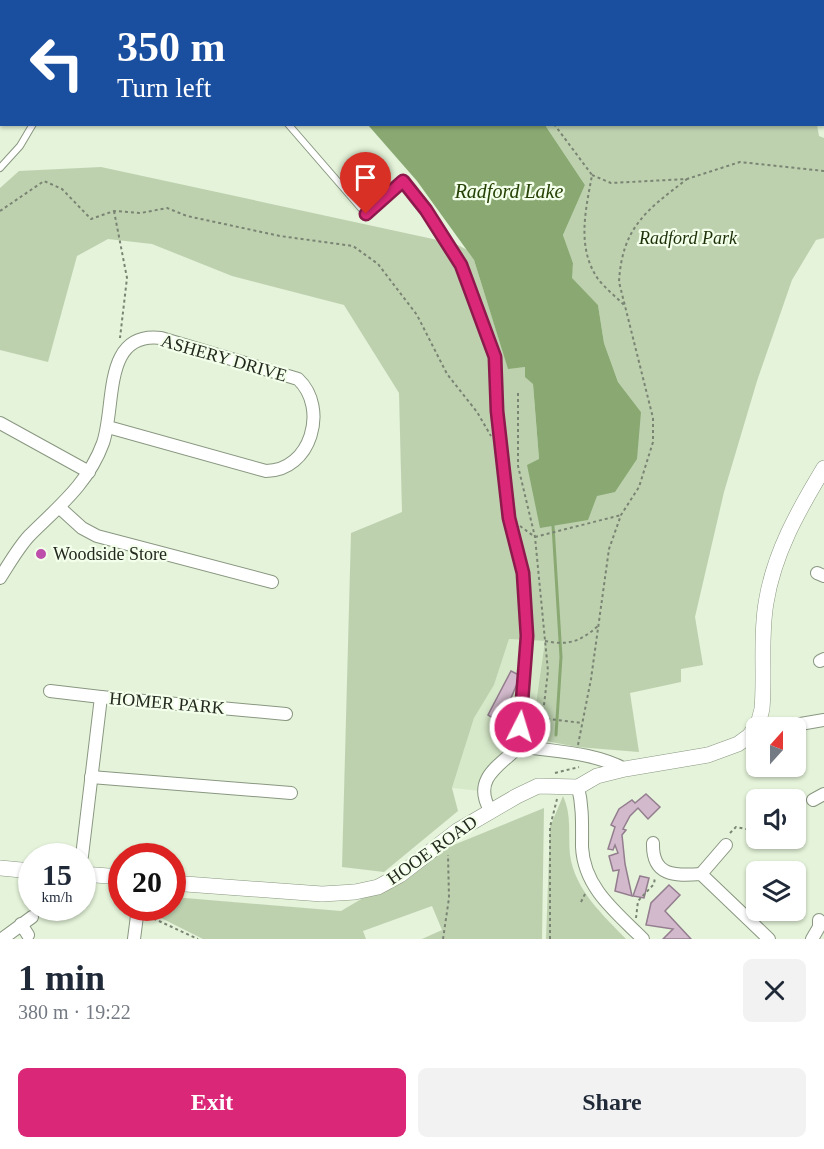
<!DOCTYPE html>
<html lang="en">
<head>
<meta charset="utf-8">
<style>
	body { margin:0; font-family:"Times New Roman",serif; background:#f2f2f3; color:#1f2937; height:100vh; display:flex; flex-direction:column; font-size:22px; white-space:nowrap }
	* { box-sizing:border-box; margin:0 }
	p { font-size:20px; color:#747a83 }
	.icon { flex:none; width:33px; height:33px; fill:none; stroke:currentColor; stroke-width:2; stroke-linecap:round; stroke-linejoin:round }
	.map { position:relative; height:939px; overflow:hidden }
	.drawer { display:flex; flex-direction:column; background:#fff; flex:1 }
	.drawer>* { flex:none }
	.banner { position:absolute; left:0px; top:0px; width:825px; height:126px; box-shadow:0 2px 4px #0004; background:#1a4fa0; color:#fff; overflow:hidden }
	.needle { width:39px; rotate:21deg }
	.tools { position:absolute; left:746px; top:717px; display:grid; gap:12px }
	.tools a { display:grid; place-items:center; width:60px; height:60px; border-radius:9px; background:#fff; box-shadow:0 2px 4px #0004; font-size:30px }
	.speed { position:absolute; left:18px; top:843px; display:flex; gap:12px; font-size:30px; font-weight:700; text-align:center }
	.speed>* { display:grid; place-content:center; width:78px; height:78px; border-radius:50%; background:#fff; box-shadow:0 2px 4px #0004; line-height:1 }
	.speed small { font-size:15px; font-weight:400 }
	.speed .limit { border:9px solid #d22; background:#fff; color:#111 }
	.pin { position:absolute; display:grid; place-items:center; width:51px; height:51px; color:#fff; margin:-62px -26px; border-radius:50% 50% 50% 0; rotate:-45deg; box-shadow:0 0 6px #0007 }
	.pin .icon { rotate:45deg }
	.me { position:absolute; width:66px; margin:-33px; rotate:5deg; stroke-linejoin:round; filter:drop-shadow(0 0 4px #0008) }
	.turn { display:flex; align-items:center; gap:21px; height:126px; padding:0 18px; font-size:27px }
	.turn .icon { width:78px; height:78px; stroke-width:2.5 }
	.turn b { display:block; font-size:42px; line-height:51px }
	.round { display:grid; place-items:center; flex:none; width:63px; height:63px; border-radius:9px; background:#f2f2f3 }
	.headline { display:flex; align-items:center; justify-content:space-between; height:102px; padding:0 18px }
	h1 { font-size:36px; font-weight:600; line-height:45px }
	.cta { display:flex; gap:12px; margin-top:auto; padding:12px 18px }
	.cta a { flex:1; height:69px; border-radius:9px; background:#db2777; color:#fff; font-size:24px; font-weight:600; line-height:69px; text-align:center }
	.cta a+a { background:#f2f2f3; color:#1f2937 }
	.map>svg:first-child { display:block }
	.built { fill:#d6e9c9 }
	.green { fill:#bdd1af }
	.water { fill:#89a872 }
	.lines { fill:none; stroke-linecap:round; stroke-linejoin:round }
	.stream { stroke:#89a872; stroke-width:3 }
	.building { fill:#d2bacc; stroke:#937d8e; stroke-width:1.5 }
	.service-casing { stroke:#899780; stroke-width:8 }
	.minor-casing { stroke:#899780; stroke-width:14 }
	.tertiary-casing { stroke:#899780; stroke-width:16 }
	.path { stroke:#7a8473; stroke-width:2; stroke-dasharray:3 3; stroke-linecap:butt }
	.service { stroke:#fff; stroke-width:6 }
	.minor { stroke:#fff; stroke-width:12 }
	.tertiary { stroke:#fff; stroke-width:15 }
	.route-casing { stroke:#8e194d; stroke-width:15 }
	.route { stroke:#db2777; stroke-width:10 }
	.poi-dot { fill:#bd4eab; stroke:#f3ffea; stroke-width:2 }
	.labels { text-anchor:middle; stroke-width:4.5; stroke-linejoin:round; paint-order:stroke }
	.park-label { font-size:18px; font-style:italic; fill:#1c3008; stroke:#f3ffea }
	.street-label { font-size:18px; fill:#23281f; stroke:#f3ffea }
	.poi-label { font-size:18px; fill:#23281f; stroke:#f3ffea; text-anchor:start }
	.water-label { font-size:20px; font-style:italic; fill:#264206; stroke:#f3ffea }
</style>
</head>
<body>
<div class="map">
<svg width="824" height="939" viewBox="0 0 824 939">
	<rect width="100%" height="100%" fill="#e4f3d9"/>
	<polygon class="built" points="509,639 545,641 529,748 520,747 482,791 452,788 474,718 494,685"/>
	<g class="green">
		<polygon points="385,0 824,0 824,106 824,2"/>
		<polygon points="545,125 817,125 819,136 824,138 824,238 816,240 792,280 757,381 724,492 695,617 703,665 681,669 681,682 630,693 639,752 577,747 531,738 545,641 509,639 494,685 474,718 452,788 458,811 384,872 342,867 351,533 402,512 399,393 344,305 232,276 152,244 108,239 77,256 48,362 0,350 0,188 19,171 101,167 456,244 467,250 474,260 508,368 525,367 533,384 539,459 597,496 641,412 618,382 604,343 598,305 571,278 573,263 563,235 585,185"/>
		<path d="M563,796C572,815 568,834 570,855C575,890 603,915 626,939H546L550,827Z"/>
		<polygon points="544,808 542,939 422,939 442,930 432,906 363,931 366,939 203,939 151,913 151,908 172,908 173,897 341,911 451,846"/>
	</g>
	<g class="water">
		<polygon points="0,0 262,0 2,2 1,53"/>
		<polygon points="289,0 387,0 389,1 288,1"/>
		<polygon points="368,125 545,125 585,185 563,235 573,263 572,278 598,305 604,343 618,382 641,412 637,459 615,492 597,496 588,520 540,528 527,465 539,459 533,384 525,377 525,367 508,369 474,260 417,181"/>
	</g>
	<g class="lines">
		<polyline class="stream" points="553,526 561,657 556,735"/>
	</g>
	<g class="building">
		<polygon points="511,671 519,675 519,679 506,710 504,709 496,720 488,715"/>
		<polygon points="646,794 660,807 648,819 638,808 630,816 623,829 626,830 622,835 625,864 632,896 615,891 619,870 613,871 609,856 618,853 615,845 613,850 608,849 615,827 611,825 619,809 632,800 635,803"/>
		<polygon points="640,876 649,878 644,898 633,896"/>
		<polygon points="669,885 680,895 665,911 691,939 663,939 673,929 646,925 651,903"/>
	</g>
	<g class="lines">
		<defs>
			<g id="service">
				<polyline points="288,124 366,214 403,181 426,210 461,265 495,357 497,411 509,518 523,573 527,636 520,746"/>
				<polyline points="0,168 20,146 33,124"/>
			</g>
			<g id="minor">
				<polyline points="0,423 89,472"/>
				<polyline points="60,508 82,528 97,536 272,582"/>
				<polyline points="817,573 824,576"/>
				<path d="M0,578C9,564 18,548 29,536C58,507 88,484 103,443C116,405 102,331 161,338L298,379C329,408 311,471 266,471L108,427"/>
				<polyline points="820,661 824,659"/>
				<polyline points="50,691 101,697"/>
				<polyline points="758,724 783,727 824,720"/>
				<polyline points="91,777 291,793"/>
				<path d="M578,787C583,807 582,826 582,847C584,888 616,912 643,939"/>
				<polyline points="813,800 824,794"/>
				<path d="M490,810C472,779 499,766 520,746C556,752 592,752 625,769"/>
				<path d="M653,843C652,876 674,876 701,874L769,939"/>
				<polyline points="82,856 101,697 286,714"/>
				<polyline points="701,874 726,845"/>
				<polyline points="21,924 28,935"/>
				<polyline points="2,939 32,917"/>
				<polyline points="134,939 138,908"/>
				<polyline points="812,939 819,927 819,920"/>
			</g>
			<g id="tertiary">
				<polyline points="0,868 32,871"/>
				<polyline points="82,874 122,877"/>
				<path d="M172,883L322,894L355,892L378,887L400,875L457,831L517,796L538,786L578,787L597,776L625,769L708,755L738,744L749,736L758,724L762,709C765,674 760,638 766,603C774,553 798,511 824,468"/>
			</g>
		</defs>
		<use href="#service" class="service-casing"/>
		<use href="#minor" class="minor-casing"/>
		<use href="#tertiary" class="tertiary-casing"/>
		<g class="path">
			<polyline points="408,1 411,2"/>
			<polyline points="280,2 281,0"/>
			<polyline points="0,72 2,72"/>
			<path d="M554,124L592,175C586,209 576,247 598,279C605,288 616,297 624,305"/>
			<polyline points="592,175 611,183 687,179 740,162 824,171"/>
			<polyline points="0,211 44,181 62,189 91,219 114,211 141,213 167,208 187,216 280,236 353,246 378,264 417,315 447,374 477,412 491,436"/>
			<polyline points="114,211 127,278 120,338"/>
			<polyline points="518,393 518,466 535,537 548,671 540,739"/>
			<polyline points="520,526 535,537"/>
			<polyline points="535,537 621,515"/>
			<path d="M545,641C569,646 581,641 598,626"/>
			<polyline points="541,718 582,723"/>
			<path d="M578,745L591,679L609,549L621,515L639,487L653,442V418L619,282C622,227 647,210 687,179"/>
			<polyline points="555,773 579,767"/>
			<polyline points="795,810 803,805"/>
			<polyline points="730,833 736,827 756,831"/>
			<polyline points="581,902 586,892"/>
			<polyline points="29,906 31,885"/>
			<polyline points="148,916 198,939"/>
			<polyline points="636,918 638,901 654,884 655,877"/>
			<polyline points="443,939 449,898 448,855"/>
			<polyline points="550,939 550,827 557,799"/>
		</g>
		<use href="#service" class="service"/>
		<use href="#minor" class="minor"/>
		<use href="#tertiary" class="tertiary"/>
	</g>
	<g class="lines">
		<defs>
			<polyline id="route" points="366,214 403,181 426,210 461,265 495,357 497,411 509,518 523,573 527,636 520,727"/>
		</defs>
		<use href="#route" class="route-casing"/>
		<use href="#route" class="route"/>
	</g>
	<circle class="poi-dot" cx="41" cy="554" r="6"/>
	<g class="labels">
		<g class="park-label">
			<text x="688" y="244">Radford Park</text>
		</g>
		<g class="street-label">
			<text transform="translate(224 358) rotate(16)" y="6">ASHERY DRIVE</text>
			<text transform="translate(167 703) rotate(5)" y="6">HOMER PARK</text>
			<text transform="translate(432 850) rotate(-35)" y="6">HOOE ROAD</text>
		</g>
		<g class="poi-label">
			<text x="53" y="560">Woodside Store</text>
		</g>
		<g class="water-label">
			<text x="509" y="198">Radford Lake</text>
		</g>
	</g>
</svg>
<div class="tools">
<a><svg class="needle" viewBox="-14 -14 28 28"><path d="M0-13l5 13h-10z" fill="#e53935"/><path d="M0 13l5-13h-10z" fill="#747a83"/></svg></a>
<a><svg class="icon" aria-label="sound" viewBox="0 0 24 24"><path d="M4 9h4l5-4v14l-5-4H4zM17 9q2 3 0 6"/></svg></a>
<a><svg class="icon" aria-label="layers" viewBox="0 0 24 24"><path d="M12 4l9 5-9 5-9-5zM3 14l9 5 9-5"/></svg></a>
</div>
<div class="speed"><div>15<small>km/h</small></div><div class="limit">20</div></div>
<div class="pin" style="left:366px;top:214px;background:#d93025"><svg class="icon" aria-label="arrive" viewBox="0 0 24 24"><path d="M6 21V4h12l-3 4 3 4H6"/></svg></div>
<svg class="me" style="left:520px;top:727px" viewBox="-20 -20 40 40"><circle r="17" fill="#db2777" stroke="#fff" stroke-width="3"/><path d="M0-11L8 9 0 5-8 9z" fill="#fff"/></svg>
<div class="banner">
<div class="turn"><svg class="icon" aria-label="left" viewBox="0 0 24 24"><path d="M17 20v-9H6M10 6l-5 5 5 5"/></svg><div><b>350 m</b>Turn left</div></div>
</div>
</div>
<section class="drawer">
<div class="headline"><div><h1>1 min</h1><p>380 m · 19:22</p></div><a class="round"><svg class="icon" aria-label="close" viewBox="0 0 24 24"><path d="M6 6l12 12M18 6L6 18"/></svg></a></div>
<div class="cta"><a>Exit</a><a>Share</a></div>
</section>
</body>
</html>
